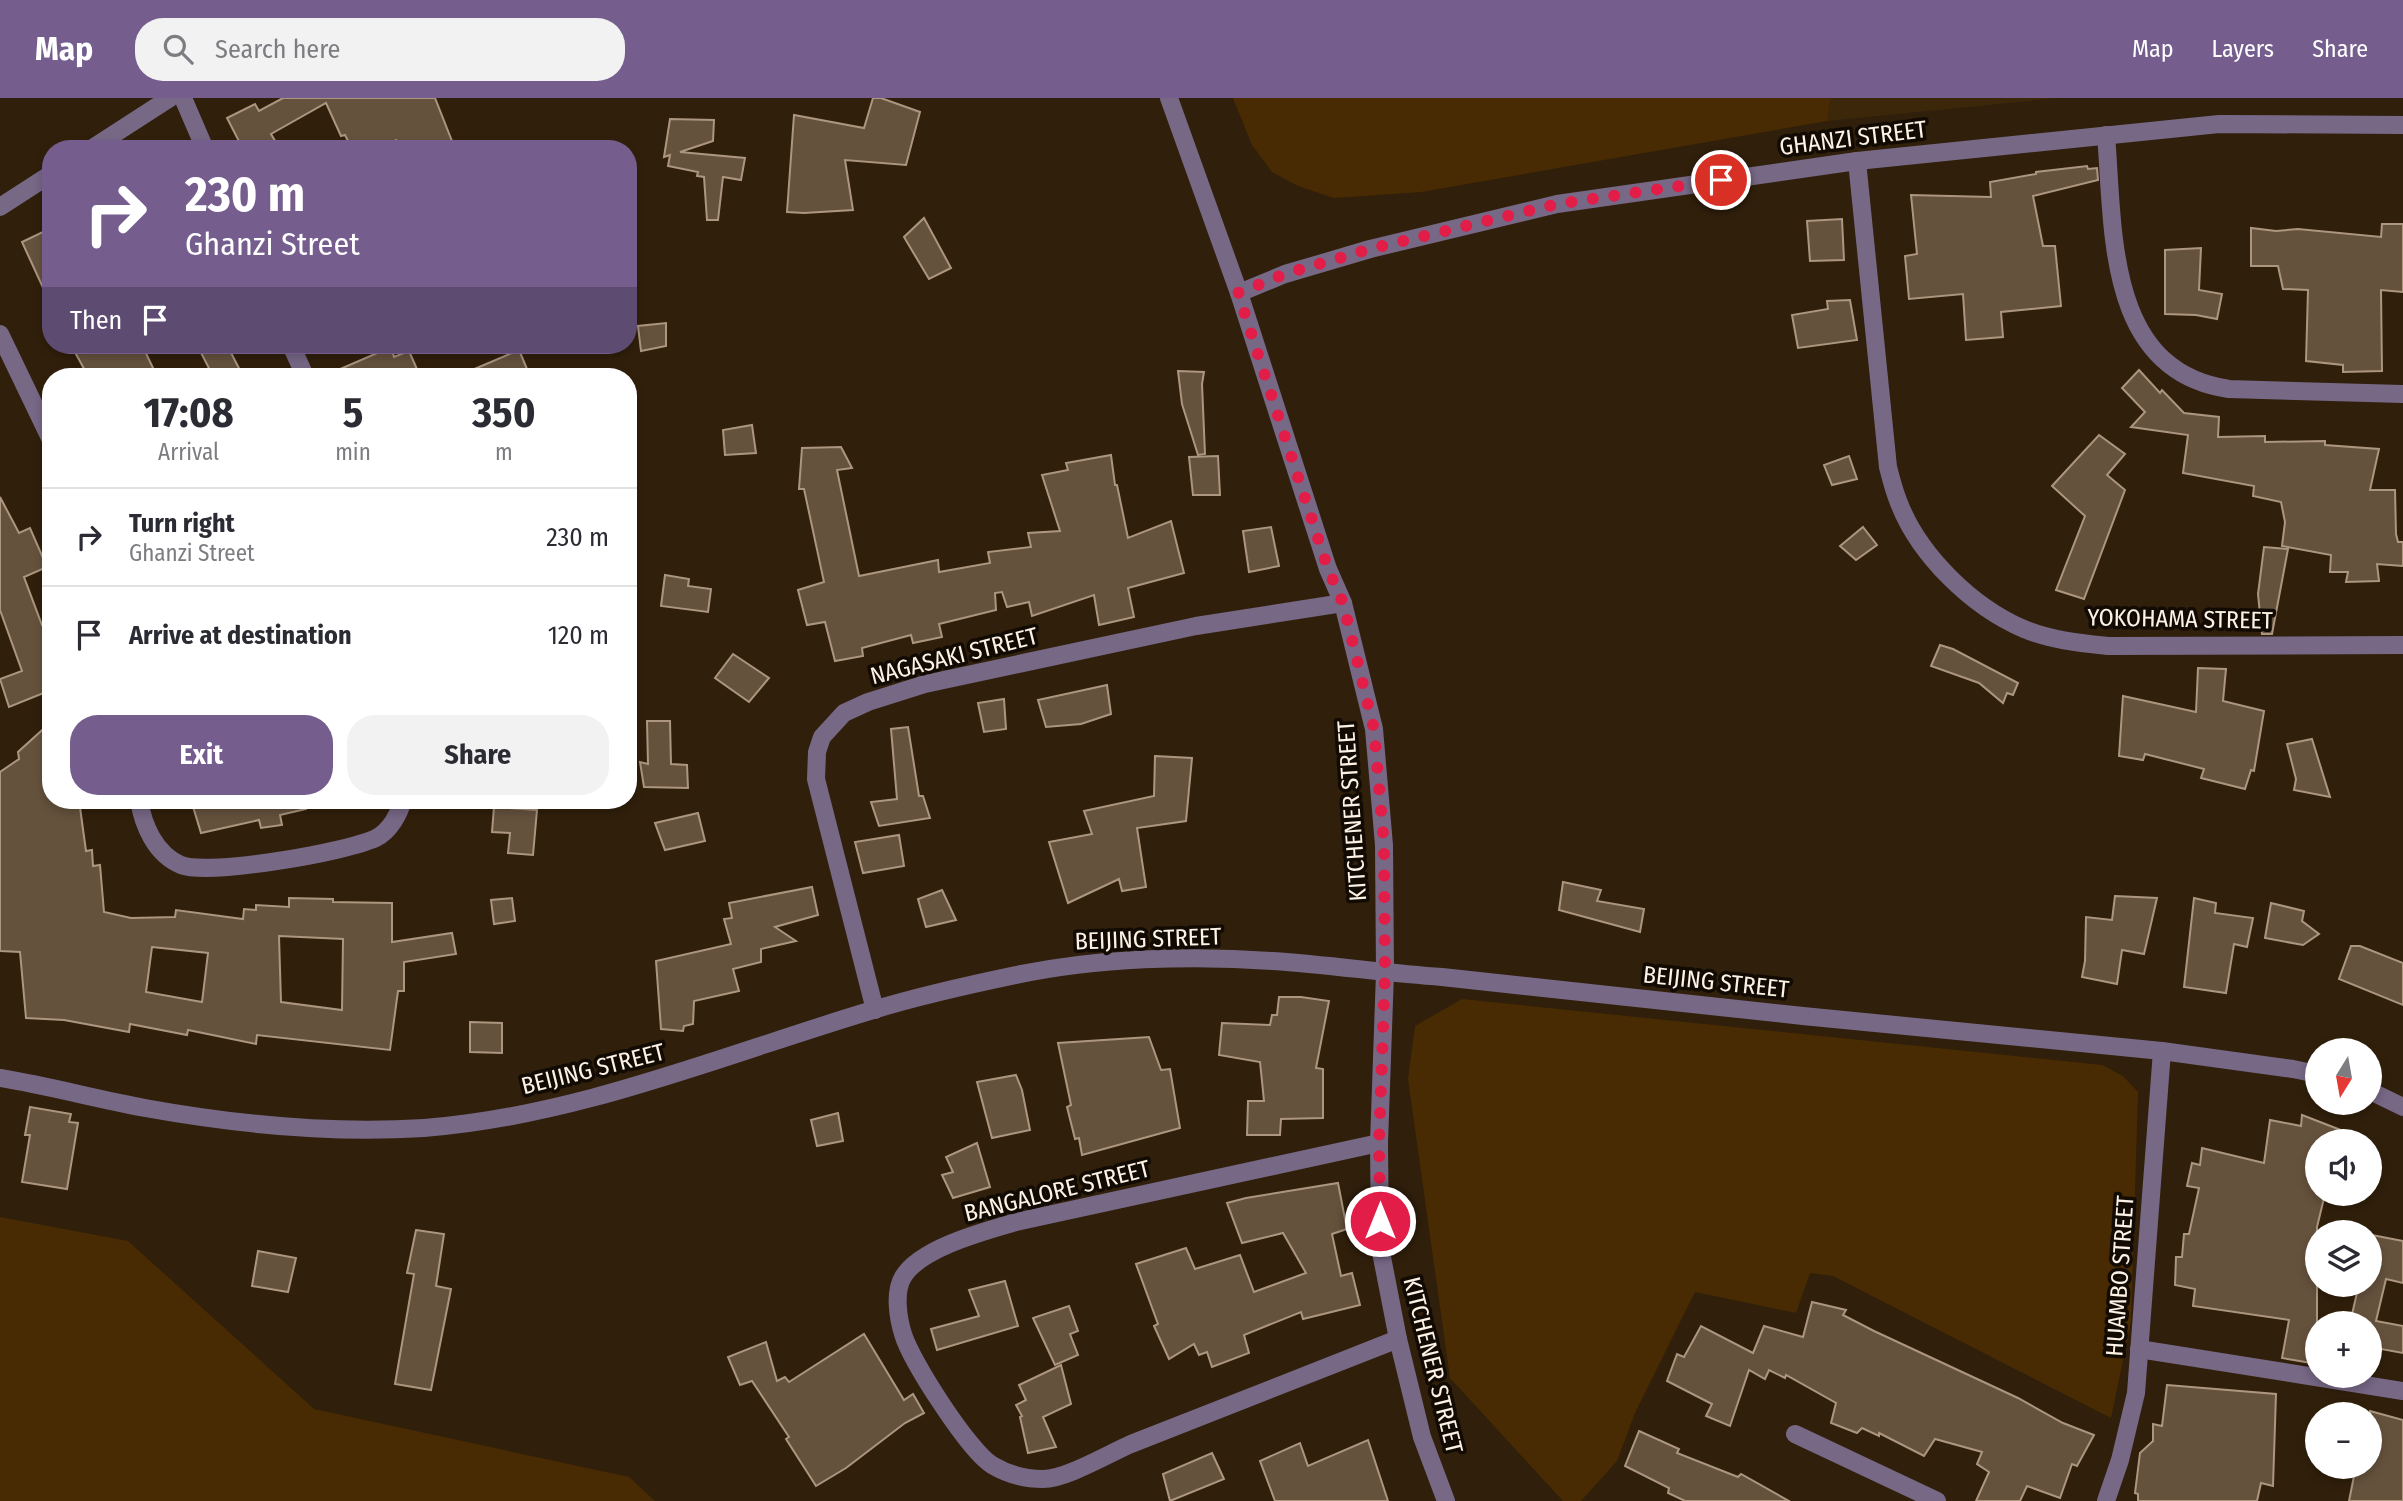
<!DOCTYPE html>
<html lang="en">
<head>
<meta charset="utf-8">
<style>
	body { margin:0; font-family:"Fira Sans Condensed",sans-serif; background:#f2f2f3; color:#2b2b33; height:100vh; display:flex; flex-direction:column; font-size:26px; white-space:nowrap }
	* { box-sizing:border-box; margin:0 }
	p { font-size:23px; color:#7c7c81 }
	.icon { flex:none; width:38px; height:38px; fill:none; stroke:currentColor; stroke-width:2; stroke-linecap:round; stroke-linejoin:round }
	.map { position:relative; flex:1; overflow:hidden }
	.details { position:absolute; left:42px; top:270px; width:595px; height:441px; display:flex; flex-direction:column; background:#fff; border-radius:28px; box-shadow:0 4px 10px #0003 }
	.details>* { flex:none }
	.top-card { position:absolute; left:42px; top:42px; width:595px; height:214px; border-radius:28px; box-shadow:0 4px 10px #0003; background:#755e8e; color:#fff; overflow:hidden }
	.needle { width:46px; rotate:191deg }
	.fabs { position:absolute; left:2305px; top:940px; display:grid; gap:14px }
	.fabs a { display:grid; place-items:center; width:77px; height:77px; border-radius:50%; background:#fff; box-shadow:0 4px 10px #0003; font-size:35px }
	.pin { position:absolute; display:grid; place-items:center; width:60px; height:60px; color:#fff; margin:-30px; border:4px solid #fff; border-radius:50%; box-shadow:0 2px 7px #0007 }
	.me { position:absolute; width:77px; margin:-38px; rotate:0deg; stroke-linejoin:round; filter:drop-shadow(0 0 5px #0008) }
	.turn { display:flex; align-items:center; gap:24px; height:147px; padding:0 28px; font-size:32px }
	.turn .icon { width:91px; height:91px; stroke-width:2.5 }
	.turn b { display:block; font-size:49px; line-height:60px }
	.then { display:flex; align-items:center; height:66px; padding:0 28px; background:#0003; gap:14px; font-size:26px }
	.eta { display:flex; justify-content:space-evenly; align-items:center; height:119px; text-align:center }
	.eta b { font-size:42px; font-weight:700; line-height:49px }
	.button { display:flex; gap:14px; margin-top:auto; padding:14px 28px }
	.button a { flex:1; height:80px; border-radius:28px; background:#755e8e; color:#fff; font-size:28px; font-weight:700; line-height:80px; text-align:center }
	.button a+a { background:#f2f2f3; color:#2b2b33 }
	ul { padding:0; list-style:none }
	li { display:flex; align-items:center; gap:21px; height:98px; padding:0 28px; border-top:2px solid #e1e1e2 }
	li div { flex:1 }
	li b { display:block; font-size:26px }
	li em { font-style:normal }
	header { display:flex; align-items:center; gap:42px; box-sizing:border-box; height:98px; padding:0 35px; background:#755e8e; color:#fff }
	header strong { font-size:33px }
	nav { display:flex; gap:38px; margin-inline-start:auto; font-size:24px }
	.search { width:490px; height:63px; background:#f2f2f3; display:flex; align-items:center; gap:18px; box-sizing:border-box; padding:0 24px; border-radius:28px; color:#7c7c81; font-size:26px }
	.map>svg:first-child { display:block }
	.built { fill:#3c270b }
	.green { fill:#482b02 }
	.building { fill:#65523d; stroke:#ac967f; stroke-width:2; fill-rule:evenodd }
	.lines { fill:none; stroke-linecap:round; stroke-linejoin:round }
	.minor { stroke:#776886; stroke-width:18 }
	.route { stroke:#e11d48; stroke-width:12; stroke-dasharray:0 21.6 }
	.labels { text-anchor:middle; stroke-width:7; stroke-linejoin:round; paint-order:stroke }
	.street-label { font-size:24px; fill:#fdf2e5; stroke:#120b04 }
</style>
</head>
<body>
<header>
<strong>Map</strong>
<div class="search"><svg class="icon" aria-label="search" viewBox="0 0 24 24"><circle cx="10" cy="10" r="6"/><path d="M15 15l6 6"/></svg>Search here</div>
<nav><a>Map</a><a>Layers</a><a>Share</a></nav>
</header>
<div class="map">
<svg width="2403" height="1403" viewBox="0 0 2403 1403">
	<rect width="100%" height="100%" fill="#301f0b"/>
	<polygon class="built" points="1831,0 2058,0 1827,23"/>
	<g class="green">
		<polygon points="1233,0 1831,0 1827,23 1421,94 1334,100 1298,88 1272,74 1252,47"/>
		<polygon points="1462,901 2102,967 2123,978 2138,994 2131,1224 2111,1320 1833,1178 1810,1175 1796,1215 1695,1194 1635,1315 1617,1363 1581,1403 1563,1403 1450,1280 1408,981 1415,928"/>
		<polygon points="0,1119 128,1143 314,1311 629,1379 655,1403 0,1403"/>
	</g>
	<g class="building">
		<polygon points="283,0 435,0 452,43 445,45 444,51 399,51 396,42 376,51 352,51 345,37 341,38 326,5 271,36 280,51 243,51 227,20 255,6 259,13"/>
		<polygon points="873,0 881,0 920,14 906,67 845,62 853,112 804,115 787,114 794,17 864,30"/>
		<polygon points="670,21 714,22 713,43 680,54 745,60 741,82 723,79 718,122 707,122 704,79 697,78 698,74 668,68 670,57 664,59"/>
		<polygon points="2087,68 2088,71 2097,70 2098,82 2033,98 2043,148 2055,148 2061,208 2001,214 2003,239 1966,242 1963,196 1909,201 1905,158 1917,156 1911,97 1991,99 1990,84 2036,76 2036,74"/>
		<polygon points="924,120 951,170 929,181 904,139"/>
		<polygon points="1842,121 1844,162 1810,163 1807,123"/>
		<polygon points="2382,126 2403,126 2403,194 2381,192 2382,273 2343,274 2343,267 2306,263 2308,192 2283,191 2278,168 2251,168 2251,130 2276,133 2298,131 2381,139"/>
		<polygon points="51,130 51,207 22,144"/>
		<polygon points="2201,150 2199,192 2222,196 2217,221 2196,217 2165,216 2165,152"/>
		<polygon points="1850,202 1857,242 1798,250 1792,217 1828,211 1827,203"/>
		<polygon points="666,225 666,248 641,253 638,228"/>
		<polygon points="71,247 142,247 154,272 141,278 88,278"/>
		<polygon points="197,247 227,247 243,278 213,278"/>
		<polygon points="391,249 394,259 409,253 420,278 324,278"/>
		<polygon points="519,252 530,278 458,278"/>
		<polygon points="2139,272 2160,295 2162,292 2184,315 2219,319 2218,339 2265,338 2265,344 2325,343 2325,347 2379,351 2370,392 2395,392 2396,436 2398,444 2403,444 2403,468 2377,466 2379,483 2346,484 2348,474 2330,474 2331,457 2282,448 2285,424 2281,404 2253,398 2254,388 2183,375 2188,337 2131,329 2145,314 2122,290"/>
		<polygon points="1178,273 1204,274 1202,286 1205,356 1198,357 1182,306"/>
		<polygon points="752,327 756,355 725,357 723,332"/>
		<polygon points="2099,337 2125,356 2107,377 2125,392 2084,501 2056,492 2085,418 2052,388"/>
		<polygon points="841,349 852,370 837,372 859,478 938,462 939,474 990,465 988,454 1031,449 1028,435 1060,433 1042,377 1068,372 1066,365 1111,357 1115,387 1117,387 1128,440 1171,423 1184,475 1128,490 1134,519 1099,527 1094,497 1032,518 1029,504 1007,509 1002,494 995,495 996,512 939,526 942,539 913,545 911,537 862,550 863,558 835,563 825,524 807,527 798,492 824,484 804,391 799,391 802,350"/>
		<polygon points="1218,358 1220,397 1193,397 1189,359"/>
		<polygon points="1849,358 1857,381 1832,387 1824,367"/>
		<polygon points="0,399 19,435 30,430 47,469 24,479 42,527 46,526 51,537 51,592 9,609 0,581 22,573 0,512"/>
		<polygon points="1271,429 1279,468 1249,474 1243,433"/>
		<polygon points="1863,429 1877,447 1856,462 1840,448"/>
		<polygon points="2264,449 2288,451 2272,536 2262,536 2258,496"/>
		<polygon points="665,477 689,481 688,488 711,491 708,514 661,508"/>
		<polygon points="1940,547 1953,551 2018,585 2013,597 2007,595 2003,605 1979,585 1931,568"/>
		<polygon points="733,556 769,580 749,604 715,580"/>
		<polygon points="2198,570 2226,571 2223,603 2264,613 2254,673 2251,672 2245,691 2201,680 2204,671 2145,656 2143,662 2119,658 2123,598 2196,614"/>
		<polygon points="1107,587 1111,616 1081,626 1046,629 1038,602"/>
		<polygon points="1004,601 1006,631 984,634 978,605"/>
		<polygon points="647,623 670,623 671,666 687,667 688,690 644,689 640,664 648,666"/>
		<path d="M51,624V702H79L86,753L92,752L93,768L100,767L104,814L131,820L175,819L176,812L243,821L244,811L256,812V807L289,809V800L333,801V804L392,805V844L452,835L456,856L404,864V893H398L390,952L257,937L256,946L188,932L187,937L130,926L129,934L64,922L26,920L20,854L0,853V674L19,661L18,654ZM279,838L343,841L342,912L281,904ZM152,849L208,855L202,904L146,894Z"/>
		<polygon points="908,629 919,698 923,698 930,720 879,728 871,704 897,701 891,631"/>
		<polygon points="2312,641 2330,699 2294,692 2296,681 2287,646"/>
		<polygon points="1155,658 1192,660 1186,723 1137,730 1146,789 1122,793 1119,781 1068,805 1049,744 1092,736 1084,713 1154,698"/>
		<polygon points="191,702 305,702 306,711 280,717 282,727 261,730 259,722 201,735"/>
		<polygon points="494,709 537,712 533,757 508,755 510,735 492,734"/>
		<polygon points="698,715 705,743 665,752 655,725"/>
		<polygon points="899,737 904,768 863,775 855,744"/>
		<polygon points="1563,784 1601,792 1597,803 1644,811 1640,834 1559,812"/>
		<polygon points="812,789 818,817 775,829 796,843 761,851 761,864 733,871 739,893 694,903 693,926 684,928 683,933 661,931 656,863 731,846 724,821 732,820 729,805"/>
		<polygon points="942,792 956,822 926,829 918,801"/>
		<polygon points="2115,798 2157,800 2144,856 2122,852 2117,886 2082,879 2085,863 2086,819 2112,822"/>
		<polygon points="512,800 515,823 494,826 491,802"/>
		<polygon points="2194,800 2216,805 2215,815 2253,820 2247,849 2234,846 2226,895 2184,889"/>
		<polygon points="2271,805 2304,813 2302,823 2319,836 2303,847 2265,840"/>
		<polygon points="2351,848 2360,848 2403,865 2403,907 2339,881"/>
		<polygon points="1279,899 1301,899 1329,903 1316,970 1323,971 1323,1020 1281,1021 1280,1037 1247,1037 1248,1003 1264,1003 1260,964 1219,957 1222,925 1270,927 1272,917 1277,917"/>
		<polygon points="470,924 502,925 502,955 470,954"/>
		<polygon points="1149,939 1161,972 1170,971 1180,1030 1082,1057 1079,1040 1075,1041 1067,1009 1071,1007 1058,945"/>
		<polygon points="1016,977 1022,992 1030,1032 992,1040 977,984"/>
		<polygon points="30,1009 71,1016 69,1024 78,1025 67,1091 22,1084 30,1037 25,1037"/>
		<polygon points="838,1015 843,1043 817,1048 811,1022"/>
		<polygon points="2302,1017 2364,1041 2317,1043 2317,1096 2325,1096 2317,1129 2317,1266 2282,1260 2289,1222 2193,1208 2195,1191 2175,1187 2176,1159 2182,1159 2184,1136 2189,1136 2199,1090 2187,1088 2192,1065 2200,1067 2202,1050 2264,1065 2270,1022 2301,1028"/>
		<polygon points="977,1045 990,1089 953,1100 942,1077 953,1074 946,1059"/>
		<polygon points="1338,1085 1347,1131 1332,1136 1341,1178 1352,1175 1360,1207 1303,1221 1301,1214 1244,1237 1249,1255 1212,1269 1207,1254 1199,1257 1194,1246 1169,1261 1154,1228 1158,1226 1136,1166 1186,1150 1195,1171 1240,1157 1254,1194 1306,1175 1283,1135 1242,1145 1227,1105 1246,1100"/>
		<polygon points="416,1132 444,1136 436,1188 451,1191 431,1292 395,1286 414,1176 407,1175"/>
		<polygon points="2372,1137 2403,1143 2403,1185 2386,1181 2376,1223 2403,1228 2403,1255 2370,1249 2370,1225 2350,1225 2359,1186 2370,1186 2370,1152"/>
		<polygon points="258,1153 296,1160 288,1194 252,1188"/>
		<polygon points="1005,1183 1018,1228 937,1252 931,1231 979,1218 969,1192"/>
		<polygon points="1812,1204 1846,1212 1843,1217 1874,1233 2018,1300 2063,1325 2094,1337 2077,1368 2072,1366 2060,1400 2027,1388 2020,1403 1976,1403 1989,1374 1977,1366 1982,1354 1935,1341 1924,1358 1879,1335 1879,1338 1862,1330 1857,1335 1831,1325 1836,1305 1786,1277 1785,1280 1769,1272 1765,1281 1749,1272 1730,1328 1706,1318 1712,1306 1667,1283 1677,1256 1684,1259 1701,1228 1753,1255 1764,1228 1803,1239"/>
		<polygon points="1069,1208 1078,1233 1070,1236 1078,1257 1055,1267 1033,1220"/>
		<polygon points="864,1236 904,1302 913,1296 924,1315 905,1325 846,1370 816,1388 786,1341 789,1339 752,1283 740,1287 728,1259 766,1244 777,1283 785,1279 789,1284"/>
		<polygon points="1061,1267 1071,1306 1043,1319 1056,1349 1028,1355 1020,1319 1022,1318 1016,1307 1026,1302 1019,1287"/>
		<polygon points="2167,1287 2276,1296 2273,1388 2261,1385 2257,1403 2138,1403 2138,1396 2135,1395 2140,1355 2153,1343 2153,1326 2162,1328"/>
		<polygon points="2370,1313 2403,1322 2403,1403 2349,1403 2356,1368 2370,1368"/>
		<polygon points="1639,1333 1679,1351 1677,1355 1738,1379 1741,1376 1789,1403 1685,1403 1668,1395 1669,1390 1625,1368"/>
		<polygon points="1368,1342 1388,1403 1275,1403 1260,1363 1300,1345 1308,1368"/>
		<polygon points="1212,1355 1224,1381 1170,1403 1163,1376"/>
	</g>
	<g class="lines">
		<g class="minor">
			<polyline points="183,0 205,51"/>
			<polyline points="1169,0 1239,195 1328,471 1343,505 1374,631 1384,747 1385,875 1379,1045 1380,1149 1398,1241 1422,1339 1446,1403"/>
			<path d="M2106,37C2114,131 2105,273 2229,291L2403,296"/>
			<polyline points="91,51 170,0"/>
			<path d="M1857,63L1888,369C1891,381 1894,393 1899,405C1919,457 1972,509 2024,531C2050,542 2080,545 2108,548L2403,547"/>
			<polyline points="0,109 51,76"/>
			<polyline points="1239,195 1285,176 1370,151 1557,106 1857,63 2219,26 2403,27"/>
			<polyline points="0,236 51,342"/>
			<polyline points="291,247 305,278"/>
			<path d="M139,702C143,727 155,756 181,767C209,778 347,754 376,740C390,733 399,716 403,702"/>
			<polyline points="875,912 816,681 817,654 822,639 844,615 868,604 925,586 1196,528 1343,505"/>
			<path d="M0,980C49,988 96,1001 145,1010C234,1026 333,1036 424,1030C579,1018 725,956 873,912C919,898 968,887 1016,877C1097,860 1191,857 1273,863C1330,867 1386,875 1442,879L1803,918L2162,953L2293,971L2317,976"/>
			<polyline points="2370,993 2403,1009"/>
			<path d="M1379,1045L1016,1124C985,1133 920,1150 903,1179C894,1194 898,1220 903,1236C911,1263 969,1353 992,1367C1007,1376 1025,1381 1043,1381C1066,1381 1108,1356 1131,1346C1220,1311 1309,1276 1398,1241"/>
			<polyline points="2139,1251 2403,1293"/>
			<polyline points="1795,1336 1937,1403"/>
			<polyline points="2106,1403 2120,1362 2136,1295 2162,953"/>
		</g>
	</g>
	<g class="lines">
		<polyline class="route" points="1380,1123 1379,1045 1385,875 1384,747 1374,631 1343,505 1328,471 1238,195 1285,176 1370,151 1557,106 1721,82"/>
	</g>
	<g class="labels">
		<g class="street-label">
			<text transform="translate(1853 40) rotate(-7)" y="8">GHANZI STREET</text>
			<text transform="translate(2180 521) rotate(1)" y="8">YOKOHAMA STREET</text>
			<text transform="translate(954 558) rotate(-14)" y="8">NAGASAKI STREET</text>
			<text transform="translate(1352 713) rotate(-94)" y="8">KITCHENER STREET</text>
			<text transform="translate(1148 841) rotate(-2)" y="8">BEIJING STREET</text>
			<text transform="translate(1716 884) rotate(6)" y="8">BEIJING STREET</text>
			<text transform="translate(593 971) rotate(-14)" y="8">BEIJING STREET</text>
			<text transform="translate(1057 1093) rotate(-14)" y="8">BANGALORE STREET</text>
			<text transform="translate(2120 1178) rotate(-86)" y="8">HUAMBO STREET</text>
			<text transform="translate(1433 1267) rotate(76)" y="8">KITCHENER STREET</text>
		</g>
	</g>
</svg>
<div class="fabs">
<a><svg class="needle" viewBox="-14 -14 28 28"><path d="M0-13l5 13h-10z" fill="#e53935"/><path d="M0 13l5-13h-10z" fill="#7c7c81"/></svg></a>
<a><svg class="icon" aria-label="sound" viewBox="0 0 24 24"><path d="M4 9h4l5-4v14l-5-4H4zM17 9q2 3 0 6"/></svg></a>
<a><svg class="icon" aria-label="layers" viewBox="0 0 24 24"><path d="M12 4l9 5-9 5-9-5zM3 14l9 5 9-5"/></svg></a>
<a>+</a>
<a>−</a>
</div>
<div class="pin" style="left:1721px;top:82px;background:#d93025"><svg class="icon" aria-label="arrive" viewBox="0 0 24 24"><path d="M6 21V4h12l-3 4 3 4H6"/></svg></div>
<svg class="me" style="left:1380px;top:1123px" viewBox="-20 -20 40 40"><circle r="17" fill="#e11d48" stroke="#fff" stroke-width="3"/><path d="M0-11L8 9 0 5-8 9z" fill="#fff"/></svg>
<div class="top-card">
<div class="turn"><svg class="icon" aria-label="right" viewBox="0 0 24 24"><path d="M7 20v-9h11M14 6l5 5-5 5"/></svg><div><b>230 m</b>Ghanzi Street</div></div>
<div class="then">Then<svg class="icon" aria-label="arrive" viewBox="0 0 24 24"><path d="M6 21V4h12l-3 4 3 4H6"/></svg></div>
</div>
<section class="details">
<div class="eta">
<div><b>17:08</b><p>Arrival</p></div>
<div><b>5</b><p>min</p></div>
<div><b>350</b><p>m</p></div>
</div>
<ul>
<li><svg class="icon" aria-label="right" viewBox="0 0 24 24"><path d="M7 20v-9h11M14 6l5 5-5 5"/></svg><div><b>Turn right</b><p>Ghanzi Street</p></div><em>230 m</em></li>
<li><svg class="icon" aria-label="arrive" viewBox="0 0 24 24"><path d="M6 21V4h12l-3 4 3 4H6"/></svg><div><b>Arrive at destination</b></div><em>120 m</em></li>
</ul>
<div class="button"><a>Exit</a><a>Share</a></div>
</section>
</div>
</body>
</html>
